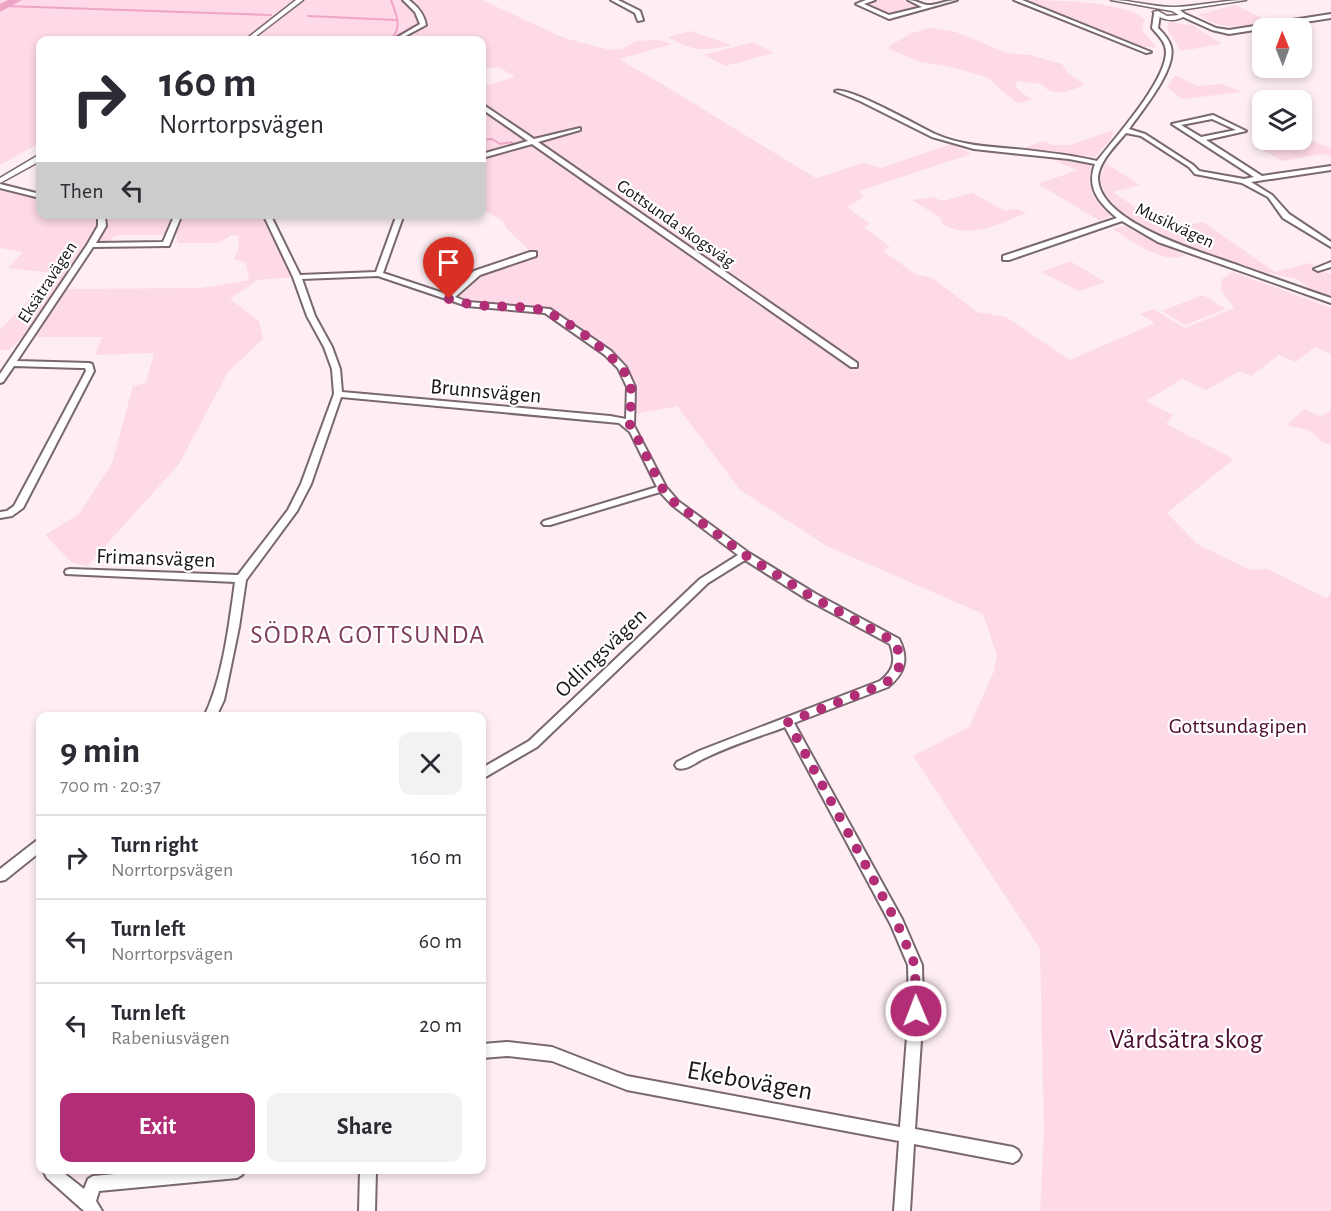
<!DOCTYPE html>
<html lang="en">
<head>
<meta charset="utf-8">
<style>
	body { margin:0; font-family:"Alegreya Sans",sans-serif; background:#f2f2f3; color:#2b2b33; height:100vh; display:flex; flex-direction:column; font-size:22px; white-space:nowrap }
	* { box-sizing:border-box; margin:0 }
	p { font-size:20px; color:#7c7c81 }
	.icon { flex:none; width:33px; height:33px; fill:none; stroke:currentColor; stroke-width:2; stroke-linecap:round; stroke-linejoin:round }
	.map { position:relative; flex:1; overflow:hidden }
	.details { position:absolute; left:36px; top:712px; width:450px; height:462px; display:flex; flex-direction:column; background:#fff; border-radius:12px; box-shadow:0 3px 9px #0003 }
	.details>* { flex:none }
	.banner { position:absolute; left:36px; top:36px; width:450px; height:183px; border-radius:12px; box-shadow:0 3px 9px #0003; background:#fff; color:#2b2b33; overflow:hidden }
	.needle { width:39px; rotate:359deg }
	.fabs { position:absolute; left:1252px; top:18px; display:grid; gap:12px }
	.fabs a { display:grid; place-items:center; width:60px; height:60px; border-radius:12px; background:#fff; box-shadow:0 3px 9px #0003; font-size:30px }
	.pin { position:absolute; display:grid; place-items:center; width:51px; height:51px; color:#fff; margin:-62px -26px; border-radius:50% 50% 50% 0; rotate:-45deg; box-shadow:0 0 6px #0007 }
	.pin .icon { rotate:45deg }
	.me { position:absolute; width:66px; margin:-33px; rotate:359deg; stroke-linejoin:round; filter:drop-shadow(0 0 4px #0008) }
	.turn { display:flex; align-items:center; gap:21px; height:126px; padding:0 24px; font-size:27px }
	.turn .icon { width:78px; height:78px; stroke-width:2.5 }
	.turn b { display:block; font-size:42px; line-height:51px }
	.then { display:flex; align-items:center; height:57px; padding:0 24px; background:#0003; gap:12px; font-size:22px }
	.round { display:grid; place-items:center; flex:none; width:63px; height:63px; border-radius:12px; background:#f2f2f3 }
	.head { display:flex; align-items:center; justify-content:space-between; height:102px; padding:0 24px }
	h1 { font-size:36px; font-weight:700; line-height:45px }
	.cta { display:flex; gap:12px; margin-top:auto; padding:12px 24px }
	.cta a { flex:1; height:69px; border-radius:12px; background:#b12d75; color:#fff; font-size:24px; font-weight:700; line-height:69px; text-align:center }
	.cta a+a { background:#f2f2f3; color:#2b2b33 }
	ul { padding:0; list-style:none }
	li { display:flex; align-items:center; gap:18px; height:84px; padding:0 24px; border-top:2px solid #e1e1e2 }
	li div { flex:1 }
	li b { display:block; font-size:22px }
	li em { font-style:normal }
	.map>svg:first-child { display:block }
	.green { fill:#fed9e8 }
	.lines { fill:none; stroke-linecap:round; stroke-linejoin:round }
	.stream { stroke:#efa5c6; stroke-width:2 }
	.river { fill:#efa5c6; fill-rule:evenodd }
	.minor-casing { stroke:#79686f; stroke-width:4 }
	.tertiary-casing { stroke:#79686f; stroke-width:3 }
	.minor { fill:#fff; fill-rule:evenodd }
	.tertiary { fill:#fff; fill-rule:evenodd }
	.route { stroke:#b12d75; stroke-width:10; stroke-dasharray:0 18 }
	.labels { text-anchor:middle; stroke-width:4.5; stroke-linejoin:round; paint-order:stroke }
	.far-street-label { font-size:18px; fill:#1b1517; stroke:#fff }
	.street-label { font-size:22px; fill:#1b1517; stroke:#fff }
	.park-label { font-size:22px; fill:#4c0c30; stroke:#fff }
	.quarter-label { font-size:26px; letter-spacing:1.5px; fill:#7e3b5c; stroke:#fff }
	.near-park-label { font-size:27px; fill:#4c0c30; stroke:#fff }
	.near-street-label { font-size:27px; fill:#1b1517; stroke:#fff }
</style>
</head>
<body>
<div class="map">
<svg width="1331" height="1211" viewBox="0 0 1331 1211">
	<rect width="100%" height="100%" fill="#feeef4"/>
	<g class="green">
		<path d="M0,0H482L564,38L610,50L622,49L637,41L660,40L672,44L619,59C686,97 750,139 816,178L863,163L881,168L951,144L972,154L859,191L864,197L847,207L870,224L864,227L890,247L883,251L917,275L933,278L977,312L1006,317L1070,360L1155,323L1140,314L1153,309L1185,328L1234,308L1221,290L1222,279L1233,272L1331,308V354L1315,347L1296,362L1279,355L1251,376L1240,371L1206,390L1182,379L1146,401L1173,415L1166,424L1234,459L1167,513L1197,544L1250,570L1268,569L1326,598L1331,593V1211H1040L1044,1133L1040,949L913,756L969,727L994,671L997,656L983,614L827,546L740,490L677,406L636,414L622,367L547,311L527,308H486L449,299L470,277L532,253L507,229L503,221L482,209V87L515,77L499,67L482,69V40H40V143L0,165Z"/>
		<polygon points="879,0 903,0 921,7 889,15 865,5"/>
		<path d="M1017,0C1045,0 1128,0 1145,20L1142,30L1157,48L1140,46Z"/>
		<path d="M1235,5L1271,22C1240,26 1226,32 1198,15Z"/>
		<polygon points="1169,22 1192,25 1222,44 1181,51 1167,28"/>
		<path d="M930,28L956,32L1007,53L1030,55L1062,64L1068,73L1085,85C1068,91 1055,99 1041,84L1018,81L1015,87L1032,100L1018,103L999,89L989,78L947,66L920,62L889,49V46L912,33Z"/>
		<path d="M690,31L732,45C703,51 694,52 668,37Z"/>
		<polygon points="753,42 774,53 725,66 704,55"/>
		<polygon points="1175,75 1197,86 1221,84 1243,92 1182,99 1167,87"/>
		<polygon points="1113,130 1112,138 1095,157 1018,150 1043,141 1052,145 1071,145"/>
		<polygon points="1302,137 1331,148 1331,156 1322,154 1282,161 1254,145 1270,140 1302,140"/>
		<path d="M1046,157H1069L1093,163C1084,186 1093,201 1112,215L1100,221L1038,184L1077,170Z"/>
		<polygon points="1105,163 1140,185 1113,192 1166,229 1203,222 1275,272 1310,263 1331,275 1331,296 1309,288 1297,279 1260,271 1186,247 1150,231 1119,210 1107,196 1100,181"/>
		<path d="M0,186L40,196V214H99L102,226L62,289L201,288L249,280L246,263L234,259L238,251L239,236L232,235L219,243H177V235H120L114,236L109,243L97,241C102,232 104,222 111,215H266L297,277L257,280L230,299L259,321L263,339L228,372L179,464L87,566L71,562L45,535L79,514L112,463L133,386L146,383L154,353L95,355L102,337H23L9,350H0V330L54,273L8,268L23,252L0,248Z"/>
		<path d="M972,193L1005,211L1017,209L1027,213C997,224 972,240 942,224L941,218L912,200L932,197L943,201Z"/>
		<path d="M1124,226L1185,255C1164,266 1131,240 1113,229Z"/>
		<polygon points="1070,261 1105,282 1079,291 1041,272"/>
		<polygon points="1203,295 1226,309 1185,325 1162,311"/>
		<polygon points="1304,409 1321,417 1331,410 1331,445 1322,442 1309,430 1287,425"/>
	</g>
	<g class="lines">
		<g class="stream">
			<polyline points="6,6 271,15"/>
			<polyline points="308,16 396,20"/>
			<polyline points="396,36 414,26"/>
			<path d="M389,40C404,29 396,14 391,0"/>
			<polyline points="482,140 492,139 500,144 512,142"/>
		</g>
		<polygon class="river" points="8,0 22,0 0,12 0,4"/>
		<defs>
			<g id="minor">
				<path d="M403,0H409C418,7 424,14 426,25L398,40H393L420,24L415,12Z"/>
				<polygon points="611,0 618,0 640,11 643,20 638,21 635,13"/>
				<path d="M866,0H875L864,4L889,15L922,7L908,0C916,0 920,4 927,5C935,6 947,0 957,0L889,19L856,4Z"/>
				<polygon points="1014,0 1022,0 1151,52 1146,53"/>
				<path d="M1157,12L1160,14L1158,28C1163,33 1169,39 1171,47C1177,69 1141,112 1129,129L1145,134L1193,165L1199,171L1244,179L1254,177L1172,124L1213,115L1246,131L1206,140L1262,176L1331,166V170L1251,182L1272,195L1289,214L1331,242V247L1283,218L1268,197L1242,183L1195,174L1189,167L1141,136L1126,133C1116,145 1098,162 1098,179C1100,224 1205,253 1240,266C1271,277 1301,288 1331,298V303L1158,242L1122,221L1009,260H1003V256L1117,218C1099,203 1086,188 1095,164L1069,159L974,149L932,137L860,101L835,91C848,86 918,126 935,134C960,145 988,147 1015,149C1043,152 1070,155 1097,161C1116,137 1166,81 1166,52C1166,42 1158,35 1152,28L1154,14ZM1212,119L1236,130L1201,137L1181,125Z"/>
				<polygon points="1183,13 1216,28 1229,30 1331,14 1331,18 1229,34 1212,30 1181,16 1180,15"/>
				<polygon points="482,104 534,139 580,128 580,130 538,142 857,363 857,367 851,367 532,144 482,158 482,154 528,141 482,109"/>
				<polygon points="0,184 40,194 40,198 0,188"/>
				<polygon points="98,214 105,216 106,226 96,243 163,242 175,214 182,214 169,246 93,247 17,361 89,363 92,364 94,371 23,508 12,516 0,518 0,512 7,511 14,506 86,371 85,368 80,368 14,366 3,382 0,383 0,374 87,245 98,226"/>
				<path d="M263,214H270L300,275L376,272L397,214H404L383,273L449,295L474,271L530,252H536V256L480,275L455,297L468,302L550,309L611,351L626,367L635,387L634,426L666,487L678,501L749,553L816,594L899,639C909,659 905,673 888,687L794,723L902,919L922,965L923,1011L915,1129L1013,1147L1018,1150L1021,1155L1018,1160L1013,1163L914,1144L910,1211H894L899,1141L627,1090L552,1061L507,1056L482,1058V1044L507,1042L552,1047L627,1076L900,1127L909,1011L908,965L891,925L785,727C758,737 729,746 703,759C695,763 686,771 677,768L675,765L677,762L699,751L880,681C894,670 896,661 890,644L808,600L745,560L708,583L537,747L482,779V768L529,741L700,579L738,555L672,505L660,492L550,525H544L542,523L544,521L657,487L630,432L619,423L341,397L311,484L297,511L246,580L239,627L224,700L216,717H204C223,678 229,625 235,582L66,574L65,572L66,570L70,569L238,575L288,510L301,484L334,394L332,369L324,347L307,316L293,277ZM378,276L467,306L545,313L605,355L618,368L627,387L626,419L610,416L342,392L340,369L332,347L315,316L302,279Z"/>
				<polygon points="1331,262 1331,267 1318,271 1314,269"/>
				<polygon points="40,840 40,852 5,880 0,881 0,869 36,841"/>
				<polygon points="43,1170 60,1170 84,1189 88,1179 93,1176 158,1170 245,1170 242,1175 237,1178 99,1191 96,1201 102,1211 84,1211 47,1178"/>
				<polygon points="360,1170 376,1170 375,1211 359,1211"/>
			</g>
			<g id="tertiary">
				<polygon points="296,0 303,0 251,40 245,40"/>
				<path d="M1111,0C1133,0 1155,8 1176,7C1200,6 1222,0 1246,0L1180,10L1186,15C1176,23 1162,21 1153,12L1158,11L1167,16L1179,15L1172,11Z"/>
				<polygon points="37,156 40,156 40,161 0,183 0,178"/>
			</g>
		</defs>
		<use href="#minor" class="minor-casing"/>
		<use href="#tertiary" class="tertiary-casing"/>
		<use href="#minor" class="minor"/>
		<use href="#tertiary" class="tertiary"/>
	</g>
	<g class="lines">
		<path class="route" d="M449,299C483,310 503,304 536,309C559,312 620,358 629,380C634,394 629,411 630,426L634,431L662,488L675,503L745,555L812,597L895,642C903,662 902,671 884,684L788,722L897,923L915,965L916,1011"/>
	</g>
	<g class="labels">
		<g class="far-street-label">
			<text transform="translate(676 223) rotate(35)" y="6">Gottsunda skogsväg</text>
			<text transform="translate(1175 225) rotate(25)" y="6">Musikvägen</text>
			<text transform="translate(47 282) rotate(-57)" y="6">Eksätravägen</text>
		</g>
		<g class="street-label">
			<text transform="translate(486 390) rotate(5)" y="8">Brunnsvägen</text>
			<text transform="translate(156 557) rotate(2)" y="8">Frimansvägen</text>
			<text transform="translate(600 652) rotate(-44)" y="8">Odlingsvägen</text>
		</g>
		<g class="park-label">
			<text x="1238" y="733">Gottsundagipen</text>
		</g>
		<g class="quarter-label">
			<text x="368" y="643">SÖDRA GOTTSUNDA</text>
		</g>
		<g class="near-park-label">
			<text x="1186" y="1048">Vårdsätra skog</text>
		</g>
		<g class="near-street-label">
			<text transform="translate(750 1080) rotate(10)" y="9">Ekebovägen</text>
		</g>
	</g>
</svg>
<div class="fabs">
<a><svg class="needle" viewBox="-14 -14 28 28"><path d="M0-13l5 13h-10z" fill="#e53935"/><path d="M0 13l5-13h-10z" fill="#7c7c81"/></svg></a>
<a><svg class="icon" aria-label="layers" viewBox="0 0 24 24"><path d="M12 4l9 5-9 5-9-5zM3 14l9 5 9-5"/></svg></a>
</div>
<div class="pin" style="left:449px;top:299px;background:#d93025"><svg class="icon" aria-label="arrive" viewBox="0 0 24 24"><path d="M6 21V4h12l-3 4 3 4H6"/></svg></div>
<svg class="me" style="left:916px;top:1011px" viewBox="-20 -20 40 40"><circle r="17" fill="#b12d75" stroke="#fff" stroke-width="3"/><path d="M0-11L8 9 0 5-8 9z" fill="#fff"/></svg>
<div class="banner">
<div class="turn"><svg class="icon" aria-label="right" viewBox="0 0 24 24"><path d="M7 20v-9h11M14 6l5 5-5 5"/></svg><div><b>160 m</b>Norrtorpsvägen</div></div>
<div class="then">Then<svg class="icon" aria-label="left" viewBox="0 0 24 24"><path d="M17 20v-9H6M10 6l-5 5 5 5"/></svg></div>
</div>
<section class="details">
<div class="head"><div><h1>9 min</h1><p>700 m · 20:37</p></div><a class="round"><svg class="icon" aria-label="close" viewBox="0 0 24 24"><path d="M6 6l12 12M18 6L6 18"/></svg></a></div>
<ul>
<li><svg class="icon" aria-label="right" viewBox="0 0 24 24"><path d="M7 20v-9h11M14 6l5 5-5 5"/></svg><div><b>Turn right</b><p>Norrtorpsvägen</p></div><em>160 m</em></li>
<li><svg class="icon" aria-label="left" viewBox="0 0 24 24"><path d="M17 20v-9H6M10 6l-5 5 5 5"/></svg><div><b>Turn left</b><p>Norrtorpsvägen</p></div><em>60 m</em></li>
<li><svg class="icon" aria-label="left" viewBox="0 0 24 24"><path d="M17 20v-9H6M10 6l-5 5 5 5"/></svg><div><b>Turn left</b><p>Rabeniusvägen</p></div><em>20 m</em></li>
</ul>
<div class="cta"><a>Exit</a><a>Share</a></div>
</section>
</div>
</body>
</html>
